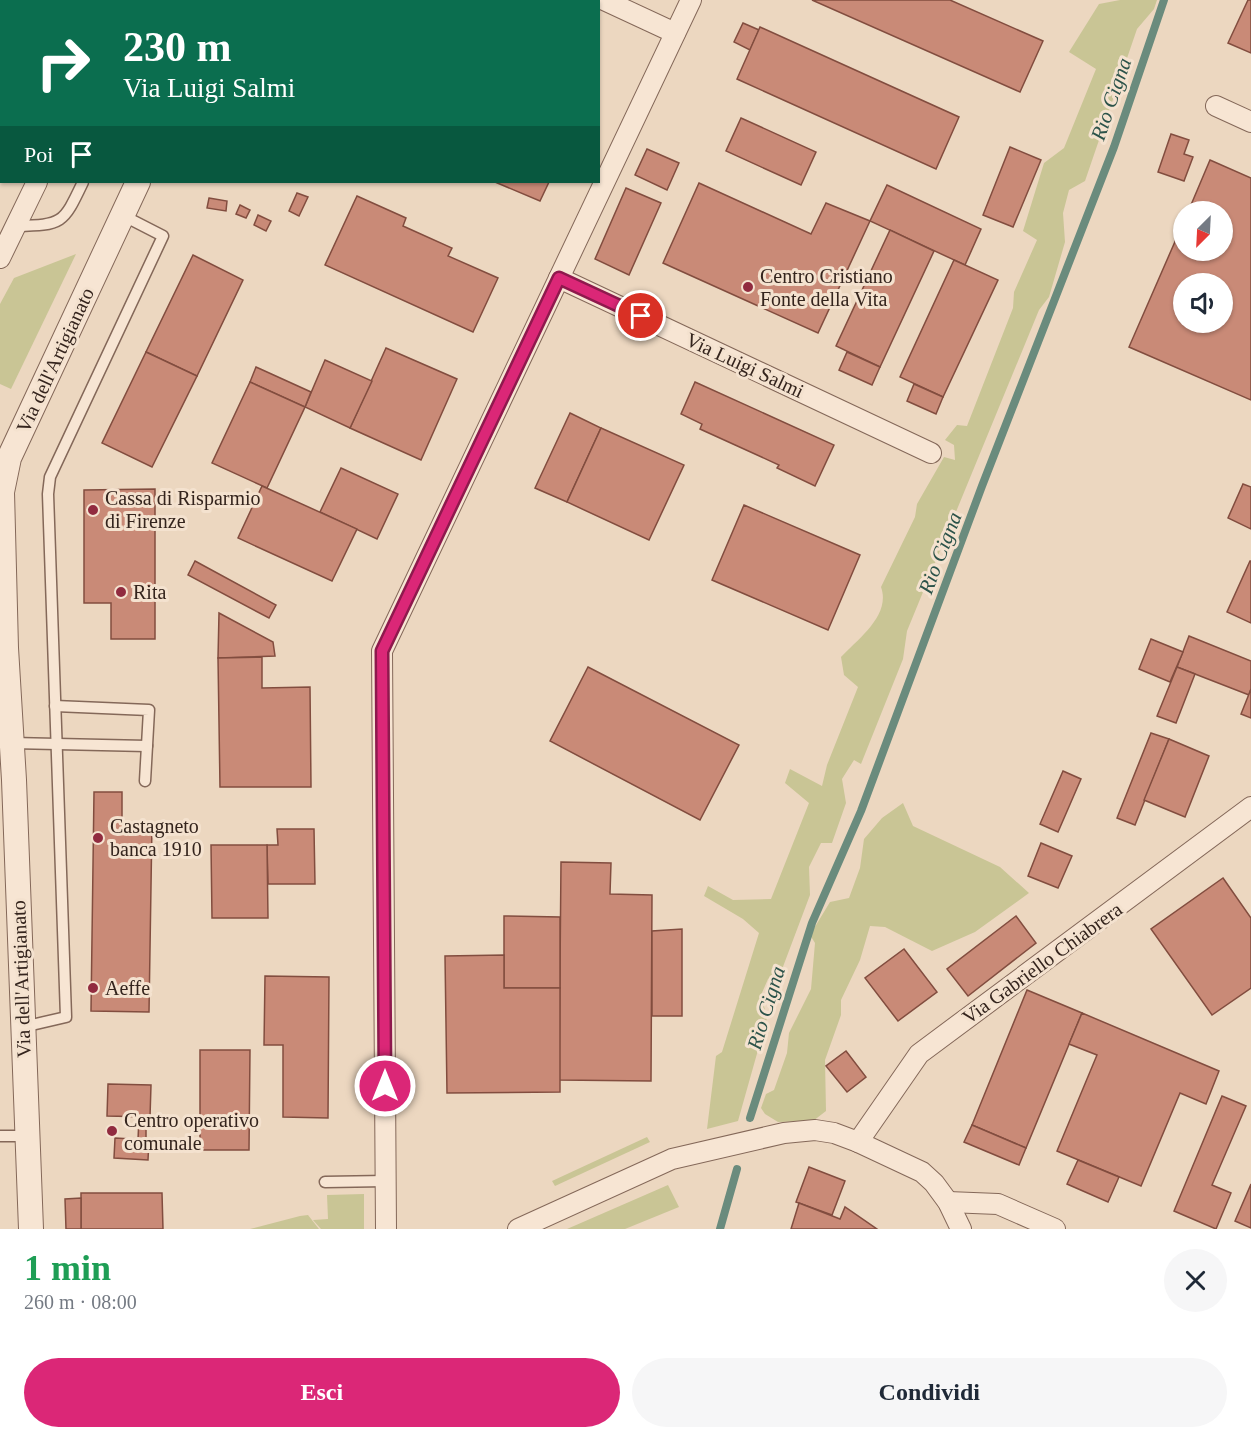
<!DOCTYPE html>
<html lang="it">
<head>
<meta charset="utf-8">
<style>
	body { margin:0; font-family:"Times New Roman",serif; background:#f6f6f7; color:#1f2937; height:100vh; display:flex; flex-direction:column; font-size:22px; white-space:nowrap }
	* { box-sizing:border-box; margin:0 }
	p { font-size:20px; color:#747a83 }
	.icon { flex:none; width:33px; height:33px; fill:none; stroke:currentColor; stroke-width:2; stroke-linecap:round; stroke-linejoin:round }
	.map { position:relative; height:1229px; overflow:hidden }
	.details { display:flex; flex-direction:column; background:#fff; flex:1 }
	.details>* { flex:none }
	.hud { position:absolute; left:0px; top:0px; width:600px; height:183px; box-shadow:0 2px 4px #0004; background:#0b6e4f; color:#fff; overflow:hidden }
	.needle { width:39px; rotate:204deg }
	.fabs { position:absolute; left:1173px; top:201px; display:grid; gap:12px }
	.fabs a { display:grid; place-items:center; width:60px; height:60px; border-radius:50%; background:#fff; box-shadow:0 2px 4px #0004; font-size:30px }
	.pin { position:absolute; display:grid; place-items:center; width:51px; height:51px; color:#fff; margin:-26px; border:3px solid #fff; border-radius:50%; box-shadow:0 2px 6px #0007 }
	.me { position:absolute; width:66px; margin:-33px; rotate:0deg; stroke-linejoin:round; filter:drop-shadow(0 0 4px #0008) }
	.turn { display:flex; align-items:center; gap:21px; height:126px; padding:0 24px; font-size:27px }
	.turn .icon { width:78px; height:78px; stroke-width:2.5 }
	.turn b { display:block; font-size:42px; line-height:51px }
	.then { display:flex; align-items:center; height:57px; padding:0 24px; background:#0003; gap:12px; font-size:22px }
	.round { display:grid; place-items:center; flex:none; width:63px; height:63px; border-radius:32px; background:#f6f6f7 }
	.overview { display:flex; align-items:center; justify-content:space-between; height:102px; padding:0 24px }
	h1 { font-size:36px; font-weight:700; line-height:45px; color:#1e9e55 }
	.button { display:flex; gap:12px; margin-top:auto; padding:12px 24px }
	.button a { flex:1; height:69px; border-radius:36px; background:#db2777; color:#fff; font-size:24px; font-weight:700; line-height:69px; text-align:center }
	.button a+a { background:#f6f6f7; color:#1f2937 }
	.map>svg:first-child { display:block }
	.green { fill:#c9c595 }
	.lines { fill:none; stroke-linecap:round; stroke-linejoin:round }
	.stream { stroke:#6a8b7d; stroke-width:8 }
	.building { fill:#c98a77; stroke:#824d3f; stroke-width:1.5; fill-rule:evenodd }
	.service-casing { stroke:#846859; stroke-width:13 }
	.minor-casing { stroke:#846859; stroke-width:22 }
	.tertiary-casing { stroke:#846859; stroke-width:26 }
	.service { stroke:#f7e5d3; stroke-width:10 }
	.minor { stroke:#f7e5d3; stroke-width:20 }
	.tertiary { stroke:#f7e5d3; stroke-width:24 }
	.route-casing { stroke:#8e194d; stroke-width:15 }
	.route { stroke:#db2777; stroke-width:10 }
	.poi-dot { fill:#912b3f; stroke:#f4e2cf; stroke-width:2 }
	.labels { text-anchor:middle; stroke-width:6; stroke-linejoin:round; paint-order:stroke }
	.poi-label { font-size:20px; fill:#34241d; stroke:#f4e2cf; text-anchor:start }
	.street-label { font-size:20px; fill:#34241d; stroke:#f4e2cf }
	.water-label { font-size:21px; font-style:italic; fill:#2c534a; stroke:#f4e2cf }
</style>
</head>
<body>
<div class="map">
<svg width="1251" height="1229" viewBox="0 0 1251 1229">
	<rect width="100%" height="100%" fill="#ecd7c0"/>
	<g class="green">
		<path d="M1120,0H1157L1154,9L1137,29L1085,181L1069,190L1063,213L1065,242L1049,297L1039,310L907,631L903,659L861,764L854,760L842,779L846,803L832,843H821L809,867L810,895L781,972L768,979L761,995L767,1018L738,1121L707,1129L716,1056L722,1052L759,933L743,919L704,896L708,886L733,900L771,899L809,803L785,783L790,769L822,786L827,765L858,687L844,675L841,657C859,638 891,615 881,587L915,517L917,504L944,457L955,460L954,445L945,440L957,425L967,426L1013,308L1014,292L1037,240L1023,231L1044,163L1064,148L1096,69L1069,52L1099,4Z"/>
		<polygon points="76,254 11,389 0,384 0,304 14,278"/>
		<polygon points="903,803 913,826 1000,867 1029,893 975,932 932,951 885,927 870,926 860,960 841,1000 841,1015 825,1060 826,1111 813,1121 778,1122 765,1114 761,1108 766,1094 774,1090 787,1053 789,1033 811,989 815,943 810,935 830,902 849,898 860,868 864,839 882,818"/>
		<polygon points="647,1137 650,1142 555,1186 552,1181"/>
		<polygon points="668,1185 679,1207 625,1229 567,1229"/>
		<polygon points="364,1194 364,1229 321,1229 313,1220 328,1219 327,1195"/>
		<polygon points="308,1215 319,1229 250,1229 300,1216"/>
	</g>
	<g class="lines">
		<g class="stream">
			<polyline points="750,1118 812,923 861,811 982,486 1114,147 1164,0"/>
			<polyline points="720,1229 737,1169"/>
		</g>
	</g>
	<g class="building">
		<polygon points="812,0 950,0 1043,41 1020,92"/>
		<polygon points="1248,0 1251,0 1251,53 1228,43"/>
		<polygon points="743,23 759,30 750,50 734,42"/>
		<polygon points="760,27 959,117 936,169 737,79"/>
		<polygon points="741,118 816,152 801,185 726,151"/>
		<polygon points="1171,134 1189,140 1184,154 1193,157 1184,181 1158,172"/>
		<polygon points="1010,147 1041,160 1013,227 983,215"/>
		<polygon points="647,149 679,163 667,190 635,175"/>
		<path d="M1210,160L1251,178V400L1129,347L1184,221V250H1222V212H1188ZM1184,284H1222V322H1184Z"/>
		<polygon points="495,182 549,182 540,201"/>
		<polygon points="699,183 811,234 826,203 870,221 818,333 663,263"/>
		<polygon points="887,185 981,229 965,265 870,221"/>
		<polygon points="626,188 661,203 629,275 595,259"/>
		<polygon points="297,193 308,197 299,216 289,211"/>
		<polygon points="357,196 406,218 403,226 452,248 448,256 498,278 473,332 325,265"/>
		<polygon points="209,198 227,201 226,211 207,208"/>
		<polygon points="240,205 250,210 246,218 236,214"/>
		<polygon points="258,215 271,221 266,231 254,225"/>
		<polygon points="890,230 934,251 880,367 836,346"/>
		<polygon points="193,255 243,280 197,376 146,352"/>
		<polygon points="954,260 998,280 943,397 900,377"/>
		<polygon points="386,348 457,379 421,460 350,428"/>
		<polygon points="146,352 197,376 152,467 102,443"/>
		<polygon points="847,352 880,367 872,385 839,370"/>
		<polygon points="325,360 372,381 350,428 305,407"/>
		<polygon points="256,367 311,392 305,407 250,382"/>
		<polygon points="250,382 305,407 267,488 212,463"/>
		<polygon points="695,382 834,445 815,486 777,468 779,465 700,429 702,424 681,414"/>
		<polygon points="914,384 943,397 936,414 907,401"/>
		<polygon points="570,413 601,428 567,502 535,488"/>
		<polygon points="601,428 684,465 649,540 567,502"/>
		<polygon points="341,468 398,494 377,539 320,512"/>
		<polygon points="1243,484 1251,487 1251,529 1228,518"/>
		<polygon points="262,486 357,529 332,581 238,538"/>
		<polygon points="155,489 155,639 111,639 111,603 84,603 84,490"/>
		<polygon points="744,505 860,555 828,630 712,580"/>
		<polygon points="195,561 276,605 269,618 188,575"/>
		<polygon points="1250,561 1251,561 1251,623 1227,612"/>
		<polygon points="219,613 273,642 275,656 218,658"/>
		<polygon points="1189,636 1251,661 1251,689 1249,695 1177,667"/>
		<polygon points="1151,639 1183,652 1170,682 1139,669"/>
		<polygon points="262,657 262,688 310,687 311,787 220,787 218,658"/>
		<polygon points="588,667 739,745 700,820 550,741"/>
		<polygon points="1177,667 1195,674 1176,723 1157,716"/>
		<polygon points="1251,689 1251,718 1241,714"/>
		<polygon points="1151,733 1169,739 1135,825 1117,818"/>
		<polygon points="1169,739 1209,756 1185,817 1144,800"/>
		<polygon points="1063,771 1081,779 1058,832 1040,824"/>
		<polygon points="94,792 122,792 122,823 152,823 149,1012 91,1011"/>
		<polygon points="277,829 314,829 315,884 268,884 267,845 278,845"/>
		<polygon points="1041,843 1072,856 1058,888 1028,876"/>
		<polygon points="211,845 267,845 268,918 212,918"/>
		<polygon points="561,862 611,863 610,894 652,895 651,1081 559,1080"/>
		<polygon points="1223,878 1251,918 1251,988 1212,1015 1151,929"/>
		<polygon points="504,916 560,917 560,988 504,988"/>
		<polygon points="1016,916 1036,943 968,996 947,969"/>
		<polygon points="682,929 682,1016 652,1016 652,931"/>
		<polygon points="904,949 937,992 898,1021 865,978"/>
		<polygon points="504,955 504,988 560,988 560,1092 447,1093 445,956"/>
		<polygon points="265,976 329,977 328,1118 283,1117 283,1045 264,1045"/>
		<polygon points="1027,990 1082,1013 1026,1148 972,1125"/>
		<polygon points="1082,1013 1219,1071 1206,1104 1180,1093 1141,1186 1057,1151 1097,1055 1069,1044"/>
		<polygon points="200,1050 250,1050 249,1150 200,1150"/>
		<polygon points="846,1051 866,1077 847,1092 826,1066"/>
		<polygon points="108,1084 151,1085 150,1117 107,1116"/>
		<polygon points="1222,1096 1246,1106 1212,1185 1231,1193 1216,1229 1174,1211"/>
		<polygon points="139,1117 146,1117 146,1140 138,1140"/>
		<polygon points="972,1125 1026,1148 1019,1165 964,1142"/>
		<polygon points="115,1138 149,1140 148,1160 114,1158"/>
		<polygon points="1078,1160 1119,1177 1108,1202 1067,1184"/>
		<polygon points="809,1167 845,1181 832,1215 796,1202"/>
		<polygon points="1251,1184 1251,1228 1235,1221"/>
		<polygon points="81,1193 162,1193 163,1229 81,1229"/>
		<polygon points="81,1198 81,1229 66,1229 65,1199"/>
		<polygon points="799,1203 840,1219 845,1207 877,1229 791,1229"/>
	</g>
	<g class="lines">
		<defs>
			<g id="service">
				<polyline points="167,2 168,0"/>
				<path d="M16,226C63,225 63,224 83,182"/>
				<polyline points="55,706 149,710 145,781"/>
				<polyline points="12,743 147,746"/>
				<polyline points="23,1027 66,1017 48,494 50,477 163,236 122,215"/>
				<polyline points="0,1136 27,1136"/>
				<polyline points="325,1182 386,1181"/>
			</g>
			<g id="minor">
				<polyline points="604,0 675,33"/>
				<polyline points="122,2 123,0"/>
				<polyline points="1216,106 1251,122"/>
				<polyline points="0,258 37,182"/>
				<polyline points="559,278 931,453"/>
				<polyline points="858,1142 919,1054 1251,807"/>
				<polyline points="948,1202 998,1204 1055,1229"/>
				<polyline points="386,1229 382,651 691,0"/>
				<polyline points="518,1229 672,1159 784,1133 815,1130 834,1133 858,1142 922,1172 934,1183 948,1202 961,1229"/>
			</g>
			<g id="tertiary">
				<polyline points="225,2 226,0"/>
				<polyline points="31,1229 14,780 6,648 2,492 9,458 138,182"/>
			</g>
		</defs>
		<use href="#service" class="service-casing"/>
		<use href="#minor" class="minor-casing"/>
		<use href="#tertiary" class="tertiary-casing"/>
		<use href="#service" class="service"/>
		<use href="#minor" class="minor"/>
		<use href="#tertiary" class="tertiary"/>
	</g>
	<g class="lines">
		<defs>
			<polyline id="route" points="385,1086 382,651 559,278 641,316"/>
		</defs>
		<use href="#route" class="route-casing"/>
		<use href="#route" class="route"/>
	</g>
	<g class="poi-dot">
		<circle cx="748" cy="287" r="6"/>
		<circle cx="93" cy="510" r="6"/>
		<circle cx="121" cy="592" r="6"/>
		<circle cx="98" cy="838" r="6"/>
		<circle cx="93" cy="988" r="6"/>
		<circle cx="112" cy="1131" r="6"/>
	</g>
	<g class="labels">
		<g class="poi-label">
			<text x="760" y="283">Centro Cristiano<tspan x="760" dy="23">Fonte della Vita</tspan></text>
			<text x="105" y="505">Cassa di Risparmio<tspan x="105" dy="23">di Firenze</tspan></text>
			<text x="133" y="599">Rita</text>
			<text x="110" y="833">Castagneto<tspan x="110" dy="23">banca 1910</tspan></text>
			<text x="105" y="995">Aeffe</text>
			<text x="124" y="1127">Centro operativo<tspan x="124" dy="23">comunale</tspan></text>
		</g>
		<g class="street-label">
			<text transform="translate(55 360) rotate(-65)" y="7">Via dell'Artigianato</text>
			<text transform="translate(745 365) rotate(25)" y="7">Via Luigi Salmi</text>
			<text transform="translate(1042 963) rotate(-36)" y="7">Via Gabriello Chiabrera</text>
			<text transform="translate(21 979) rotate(-92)" y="7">Via dell'Artigianato</text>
		</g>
		<g class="water-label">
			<text transform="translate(1111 99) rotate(-71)" y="7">Rio Cigna</text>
			<text transform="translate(940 553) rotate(-69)" y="7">Rio Cigna</text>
			<text transform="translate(766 1008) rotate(-73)" y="7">Rio Cigna</text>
		</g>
	</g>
</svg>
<div class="fabs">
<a><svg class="needle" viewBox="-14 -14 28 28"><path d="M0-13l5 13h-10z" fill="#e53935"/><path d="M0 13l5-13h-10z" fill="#747a83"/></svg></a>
<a><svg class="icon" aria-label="sound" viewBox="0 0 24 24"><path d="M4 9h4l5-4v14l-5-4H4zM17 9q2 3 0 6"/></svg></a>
</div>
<div class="pin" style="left:641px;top:316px;background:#d93025"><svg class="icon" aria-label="arrive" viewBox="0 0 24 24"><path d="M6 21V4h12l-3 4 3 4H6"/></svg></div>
<svg class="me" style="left:385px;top:1086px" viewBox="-20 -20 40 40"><circle r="17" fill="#db2777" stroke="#fff" stroke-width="3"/><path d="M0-11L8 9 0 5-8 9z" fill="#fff"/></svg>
<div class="hud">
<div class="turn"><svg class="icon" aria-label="right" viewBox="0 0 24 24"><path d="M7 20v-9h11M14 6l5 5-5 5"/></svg><div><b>230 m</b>Via Luigi Salmi</div></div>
<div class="then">Poi<svg class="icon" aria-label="arrive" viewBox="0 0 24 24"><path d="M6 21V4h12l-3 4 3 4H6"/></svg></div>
</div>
</div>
<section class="details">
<div class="overview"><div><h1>1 min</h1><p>260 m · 08:00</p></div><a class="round"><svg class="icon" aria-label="close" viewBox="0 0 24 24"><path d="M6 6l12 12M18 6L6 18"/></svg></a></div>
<div class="button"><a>Esci</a><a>Condividi</a></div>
</section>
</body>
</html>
